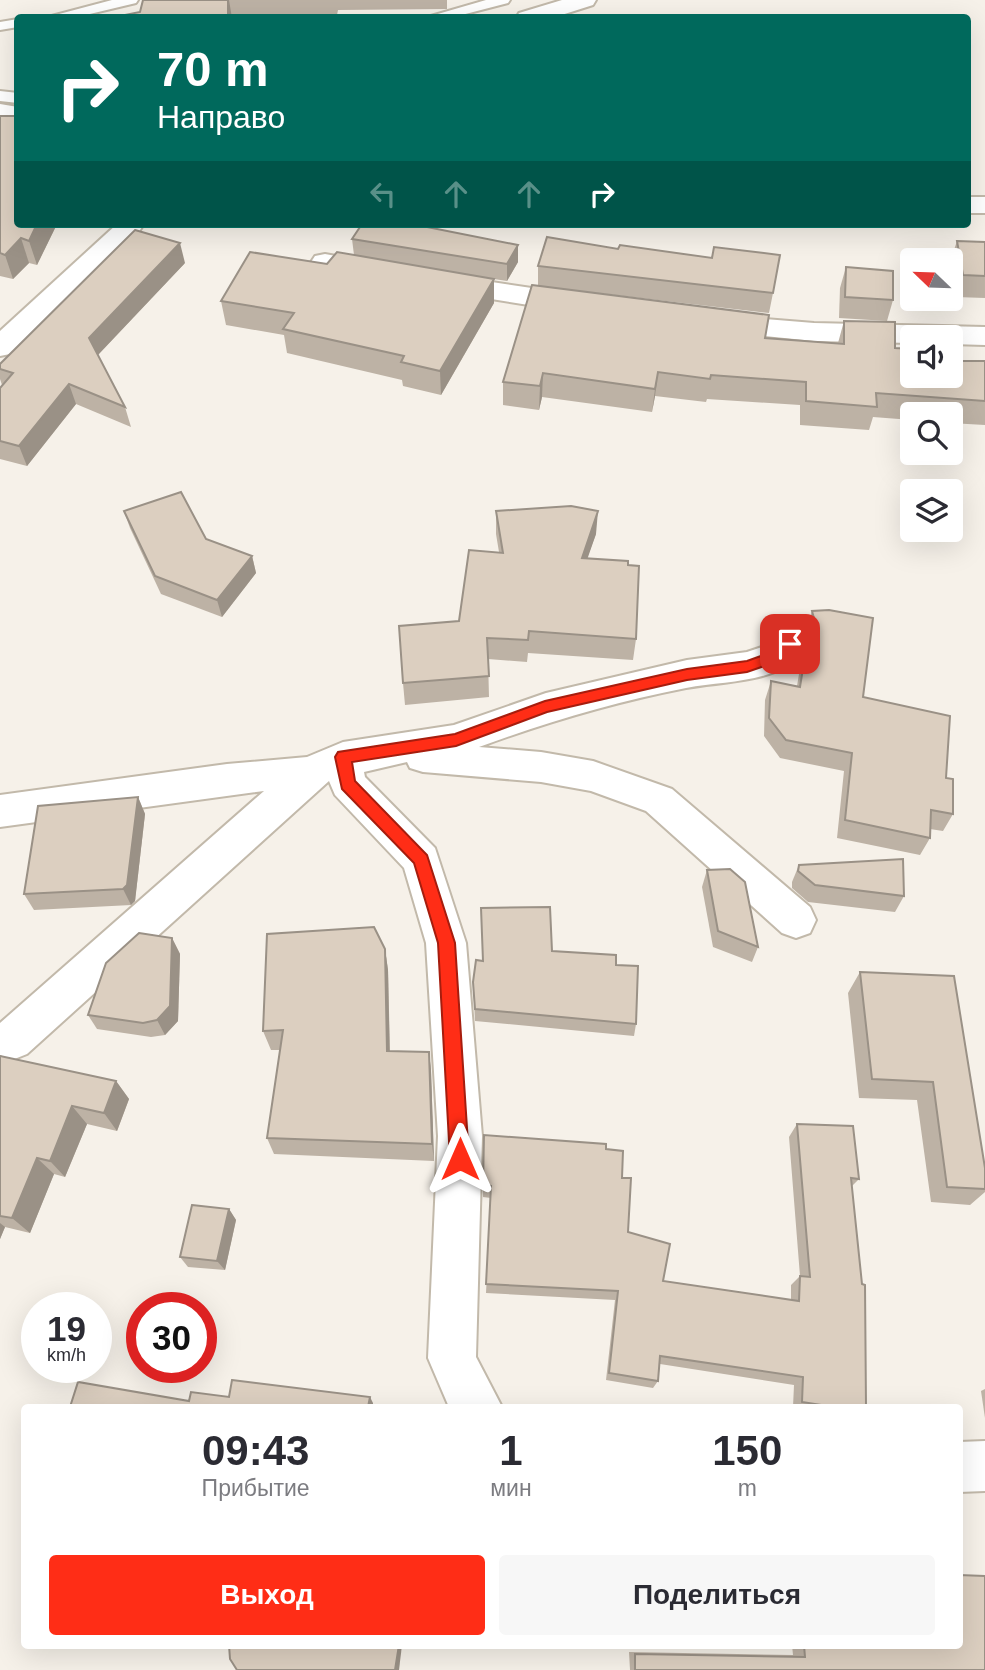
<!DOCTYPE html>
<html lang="ru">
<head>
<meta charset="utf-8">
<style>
	body { margin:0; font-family:Helvetica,sans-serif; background:#f7f7f7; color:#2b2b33; height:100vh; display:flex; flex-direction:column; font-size:26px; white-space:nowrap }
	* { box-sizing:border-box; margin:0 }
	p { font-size:23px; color:#7c7c81 }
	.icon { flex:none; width:38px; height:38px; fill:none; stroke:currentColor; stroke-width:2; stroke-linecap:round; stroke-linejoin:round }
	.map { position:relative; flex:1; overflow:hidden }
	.drawer { position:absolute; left:21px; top:1404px; width:942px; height:245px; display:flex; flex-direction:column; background:#fff; border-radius:7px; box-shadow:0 7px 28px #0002 }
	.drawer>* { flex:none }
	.guide { position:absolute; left:14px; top:14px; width:957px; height:214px; border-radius:7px; box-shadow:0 7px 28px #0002; background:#00695c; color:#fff; overflow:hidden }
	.needle { width:46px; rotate:293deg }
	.controls { position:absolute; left:900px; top:248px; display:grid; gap:14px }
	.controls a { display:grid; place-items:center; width:63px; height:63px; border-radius:7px; background:#fff; box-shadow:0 7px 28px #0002; font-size:35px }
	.speed { position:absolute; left:21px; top:1292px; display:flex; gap:14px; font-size:35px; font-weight:700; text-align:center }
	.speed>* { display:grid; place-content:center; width:91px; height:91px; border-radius:50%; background:#fff; box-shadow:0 7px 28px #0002; line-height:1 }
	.speed small { font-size:18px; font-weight:400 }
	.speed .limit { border:10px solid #d22; background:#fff; color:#111 }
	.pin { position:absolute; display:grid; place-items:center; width:60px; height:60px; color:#fff; margin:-30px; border-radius:14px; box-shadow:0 4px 10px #0006 }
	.me { position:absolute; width:77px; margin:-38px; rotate:0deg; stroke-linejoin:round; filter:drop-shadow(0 0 5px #0008) }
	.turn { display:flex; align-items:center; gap:24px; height:147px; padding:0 28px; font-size:32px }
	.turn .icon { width:91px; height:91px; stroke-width:2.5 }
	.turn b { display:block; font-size:49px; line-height:60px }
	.lanes { display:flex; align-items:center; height:66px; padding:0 28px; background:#0003; justify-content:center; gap:35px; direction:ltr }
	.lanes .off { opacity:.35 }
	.eta { display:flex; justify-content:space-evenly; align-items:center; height:119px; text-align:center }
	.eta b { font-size:42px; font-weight:800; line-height:49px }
	.primary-button { display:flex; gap:14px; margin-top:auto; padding:14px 28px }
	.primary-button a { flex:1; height:80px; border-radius:7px; background:#ff2d16; color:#fff; font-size:28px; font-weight:800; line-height:80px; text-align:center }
	.primary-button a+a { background:#f7f7f7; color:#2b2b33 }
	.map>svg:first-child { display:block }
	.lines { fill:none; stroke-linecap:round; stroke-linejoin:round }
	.lane-casing { stroke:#c2b9aa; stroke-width:4 }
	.street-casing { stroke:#c2b9aa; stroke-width:4 }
	.lane { fill:#fff; fill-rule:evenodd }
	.street { fill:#fff; fill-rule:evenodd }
	.wall { fill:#bdb2a5 }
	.shaded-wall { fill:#9a9186 }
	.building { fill:#dccfc0; stroke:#9a9186; stroke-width:2 }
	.route { fill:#ff2d16; stroke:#a61d0e; stroke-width:2 }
</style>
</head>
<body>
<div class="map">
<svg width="985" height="1670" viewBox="0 0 985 1670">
	<rect width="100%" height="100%" fill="#f6f1e9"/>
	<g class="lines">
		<defs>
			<g id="lane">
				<polygon points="112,0 138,0 136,3 73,18 44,18"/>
				<polygon points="486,0 510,0 508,3 450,18 424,18"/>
				<polygon points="18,19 18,27 0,30 0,22"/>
				<polygon points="0,91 18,93 18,103 0,101"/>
			</g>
			<g id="street">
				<polygon points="562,0 596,0 593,5 552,18 516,18 519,13"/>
				<polygon points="0,104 18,107 18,121 0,118"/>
				<rect x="968" y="197" width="17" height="16"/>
				<polygon points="117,224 144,224 132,242 10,354 0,356 0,331"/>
				<polygon points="325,254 392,266 396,272 392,278 382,280 315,268 311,262 315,256"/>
				<polygon points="445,275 579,295 589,298 593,304 589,310 579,313 435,290 431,284 435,278"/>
				<polygon points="715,315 814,323 985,327 985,345 950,344 950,338 912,338 912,343 814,341 705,330 701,324 705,318"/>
				<path d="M790,631L802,635L807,644C802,653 795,662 786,667C755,683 719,682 686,688C615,702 547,722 479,747L541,752L593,761L672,789L810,907L816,920L810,933L796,938L782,933L646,811L591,791L541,782L423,772L410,768L407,762L364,772L365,777L435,848L466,943L482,1136L476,1357L502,1407H449L428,1358L438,1136L426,943L404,868L335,795L329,781L27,1054L12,1060L0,1055V1023L264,791L0,827V795L227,764L307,757L343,742L454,725L546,693L687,660L747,652L762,647L778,635Z"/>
				<polygon points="985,1441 985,1491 959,1492 959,1442"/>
			</g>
		</defs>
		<use href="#lane" class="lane-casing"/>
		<use href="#street" class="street-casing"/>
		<use href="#lane" class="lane"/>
		<use href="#street" class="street"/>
	</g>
	<g class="wall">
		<polygon points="143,0 447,0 447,9 338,10 337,15 232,17 140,12"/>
		<polygon points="0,116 18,224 57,224 37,265 29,263 13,279 0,276"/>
		<polygon points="352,239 518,262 507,281 494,279 494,303 441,395 403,386 402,380 287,353 284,335 226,325 221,301 354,255"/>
		<polygon points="957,241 985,242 985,298 956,297 950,262"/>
		<polygon points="185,263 98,355 125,407 131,427 76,404 27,466 0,459 0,388 2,385 0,379 0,364"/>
		<polygon points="538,266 773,293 769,313 572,290 765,338 838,343 844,321 895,348 912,376 985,361 985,425 950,423 950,415 912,415 912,420 873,417 869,430 800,425 800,405 707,399 706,402 655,396 652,412 542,397 539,410 503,405 503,382 538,285"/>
		<polygon points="846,267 893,300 887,321 839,318 840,288"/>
		<polygon points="124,511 252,556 256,573 222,617 161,594 130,528"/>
		<polygon points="496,511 596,534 587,558 628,565 636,639 633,660 528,653 527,662 488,659 489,697 405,705 403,683 459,621 499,552 496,534"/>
		<polygon points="812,611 863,697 946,778 953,814 943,831 930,829 930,838 920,855 837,838 844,771 780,758 764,736 765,700 771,681 797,686 802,656 808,638 806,631"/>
		<polygon points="138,797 145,814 135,901 131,905 34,910 24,894"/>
		<polygon points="799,865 904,896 895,912 808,902 792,888 792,882"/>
		<polygon points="707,870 758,947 752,962 713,947 702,887"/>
		<polygon points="172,938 180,954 178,1021 165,1035 151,1037 97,1029 88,1015"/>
		<polygon points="385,949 388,970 390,1051 429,1052 431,1071 434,1161 274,1154 267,1138 280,1050 271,1050 263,1031"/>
		<polygon points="552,951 616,965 636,1024 634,1036 475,1021 473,982 483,961"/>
		<polygon points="860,972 954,976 985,1168 985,1192 970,1205 931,1202 917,1100 859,1098 848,993"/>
		<polygon points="0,1056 116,1081 129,1099 117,1131 87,1124 65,1177 54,1174 30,1233 5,1227 0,1239"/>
		<polygon points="797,1124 859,1179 852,1186 866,1407 793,1407 794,1385 660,1364 658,1381 653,1388 606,1380 615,1300 486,1293 491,1198 483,1197 483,1185 606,1149 622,1178 628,1232 663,1281 791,1300 791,1285 800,1276 789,1137"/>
		<polygon points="229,1209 236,1220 225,1270 188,1267 180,1257"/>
		<polygon points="985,1389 985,1418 981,1391"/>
		<polygon points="792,1645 959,1645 985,1670 630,1670 629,1652 793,1655"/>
	</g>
	<g class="shaded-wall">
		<polygon points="228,0 229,0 232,18 228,18"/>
		<polygon points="37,224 57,224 37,265 29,241"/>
		<polygon points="21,238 29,263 13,279 5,255"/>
		<polygon points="180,243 185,263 95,358 89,338"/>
		<polygon points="518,245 518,262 507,281 507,264"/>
		<polygon points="494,279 494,303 441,395 440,371"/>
		<polygon points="658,372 655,396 652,412 655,389"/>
		<polygon points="543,373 542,397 539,410 540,386"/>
		<polygon points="69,384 76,404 27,466 19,446"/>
		<polygon points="598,511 596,534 580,580 582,558"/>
		<polygon points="252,556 256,573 222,617 217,600"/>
		<polygon points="138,797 145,814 135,901 131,905 123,889"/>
		<polygon points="172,938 180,954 178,1021 165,1035 157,1020"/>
		<polygon points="385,949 388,970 390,1069 387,1051"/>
		<polygon points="429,1052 431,1071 434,1161 432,1144"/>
		<polygon points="116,1081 129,1099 117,1131 104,1113"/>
		<polygon points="72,1106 87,1124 65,1177 50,1161"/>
		<polygon points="37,1158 54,1174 30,1233 12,1218"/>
		<polygon points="229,1209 236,1220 225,1270 217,1261"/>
		<polygon points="0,1223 5,1227 0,1239"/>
		<polygon points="370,1397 373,1403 373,1407 368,1407"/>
		<polygon points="399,1645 402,1645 399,1670 395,1670"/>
	</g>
	<g class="building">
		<polygon points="143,0 228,0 228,18 110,18 140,12"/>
		<polygon points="0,116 18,116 18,224 37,224 29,241 21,238 5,255 0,253"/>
		<polygon points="362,224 412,224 518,245 507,264 352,239"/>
		<polygon points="135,230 180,243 89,338 125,407 69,384 19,446 0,441 0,388 13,373 0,369 0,364"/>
		<polygon points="547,237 618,249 620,245 712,258 714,247 780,255 773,293 538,266"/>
		<polygon points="957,241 985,242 985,276 963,275"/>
		<polygon points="250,252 327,264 337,252 494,279 440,371 401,362 404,356 283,329 294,313 221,301"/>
		<polygon points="846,267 893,271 893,300 845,297"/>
		<polygon points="532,285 769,315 765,338 844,344 844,321 895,322 895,348 912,349 912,376 950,376 950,361 985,361 985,401 876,393 877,407 806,401 806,382 711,375 710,379 658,372 655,389 543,373 540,386 503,382"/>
		<polygon points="181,492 206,539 252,556 217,600 155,576 124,511"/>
		<polygon points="571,506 598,511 582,558 628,561 628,565 639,566 636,639 529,631 528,640 487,638 489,676 403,683 399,626 459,621 469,550 503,553 496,511"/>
		<polygon points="829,610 873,618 863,697 950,716 946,778 953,779 953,814 931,810 930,838 845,820 852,753 786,740 769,718 771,681 800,687 808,637 816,626 812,611"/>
		<polygon points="138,797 127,885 123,889 24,894 38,806"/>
		<polygon points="903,859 904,896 815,885 798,871 799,865"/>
		<polygon points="730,869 745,882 758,947 718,931 707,870"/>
		<polygon points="550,907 552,951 616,955 616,965 638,966 636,1024 475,1009 473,982 476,960 483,961 481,908"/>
		<polygon points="374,927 385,949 387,1051 429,1052 432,1144 267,1138 283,1030 263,1031 267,934"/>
		<polygon points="139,933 172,938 170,1006 157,1020 143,1023 88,1015 106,963"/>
		<polygon points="860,972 954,976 985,1168 985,1189 947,1187 933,1082 872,1079"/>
		<polygon points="0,1056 116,1081 104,1113 72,1106 50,1161 37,1158 12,1218 0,1216"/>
		<polygon points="797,1124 853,1126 859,1179 851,1178 862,1284 865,1285 866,1407 834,1407 802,1402 803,1377 660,1356 658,1381 609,1373 618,1291 486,1284 491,1186 483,1185 484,1135 606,1144 606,1149 623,1151 622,1178 631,1178 628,1232 670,1244 663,1281 799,1301 800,1276 810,1277"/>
		<polygon points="192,1205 229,1209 217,1261 180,1257"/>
		<polygon points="232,1380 370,1397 368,1407 70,1407 78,1382 189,1401 191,1392 229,1397"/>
		<polygon points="959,1575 985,1576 985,1670 635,1670 635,1654 805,1657 804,1645 959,1645"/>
		<polygon points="229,1645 399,1645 395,1670 237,1670 230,1659"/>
	</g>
	<polygon class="route" points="790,638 797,644 779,661 747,672 687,680 547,712 456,746 352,762 355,781 427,855 455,943 469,1159 466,1166 460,1168 453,1166 450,1159 438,943 414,863 342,789 335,757 338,752 455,734 545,701 687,669 747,661 769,653"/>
</svg>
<div class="controls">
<a><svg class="needle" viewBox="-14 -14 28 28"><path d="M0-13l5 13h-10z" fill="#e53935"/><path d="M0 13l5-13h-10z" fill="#7c7c81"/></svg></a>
<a><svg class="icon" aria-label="sound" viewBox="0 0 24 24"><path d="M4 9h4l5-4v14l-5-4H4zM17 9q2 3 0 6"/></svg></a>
<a><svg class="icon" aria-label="search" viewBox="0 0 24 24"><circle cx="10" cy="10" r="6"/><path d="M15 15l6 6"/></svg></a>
<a><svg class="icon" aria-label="layers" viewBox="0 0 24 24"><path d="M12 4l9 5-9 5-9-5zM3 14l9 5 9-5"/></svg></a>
</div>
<div class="speed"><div>19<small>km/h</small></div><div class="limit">30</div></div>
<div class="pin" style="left:790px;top:644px;background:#d93025"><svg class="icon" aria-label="arrive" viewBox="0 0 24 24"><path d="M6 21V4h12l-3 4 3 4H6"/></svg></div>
<svg class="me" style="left:460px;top:1159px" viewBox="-20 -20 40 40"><path d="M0-17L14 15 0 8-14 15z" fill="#ff2d16" stroke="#fff" stroke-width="4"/></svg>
<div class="guide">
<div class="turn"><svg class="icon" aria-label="right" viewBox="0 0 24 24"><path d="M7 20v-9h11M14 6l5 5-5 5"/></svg><div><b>70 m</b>Направо</div></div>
<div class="lanes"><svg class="icon off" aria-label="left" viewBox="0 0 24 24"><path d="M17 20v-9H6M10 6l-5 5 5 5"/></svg><svg class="icon off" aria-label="ahead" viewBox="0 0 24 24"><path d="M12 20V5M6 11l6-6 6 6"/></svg><svg class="icon off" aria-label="ahead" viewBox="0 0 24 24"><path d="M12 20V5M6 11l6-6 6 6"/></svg><svg class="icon" aria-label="right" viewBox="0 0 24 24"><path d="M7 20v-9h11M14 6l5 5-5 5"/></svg></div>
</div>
<section class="drawer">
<div class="eta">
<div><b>09:43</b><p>Прибытие</p></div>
<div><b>1</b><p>мин</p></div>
<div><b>150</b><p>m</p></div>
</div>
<div class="primary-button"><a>Выход</a><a>Поделиться</a></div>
</section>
</div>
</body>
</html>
